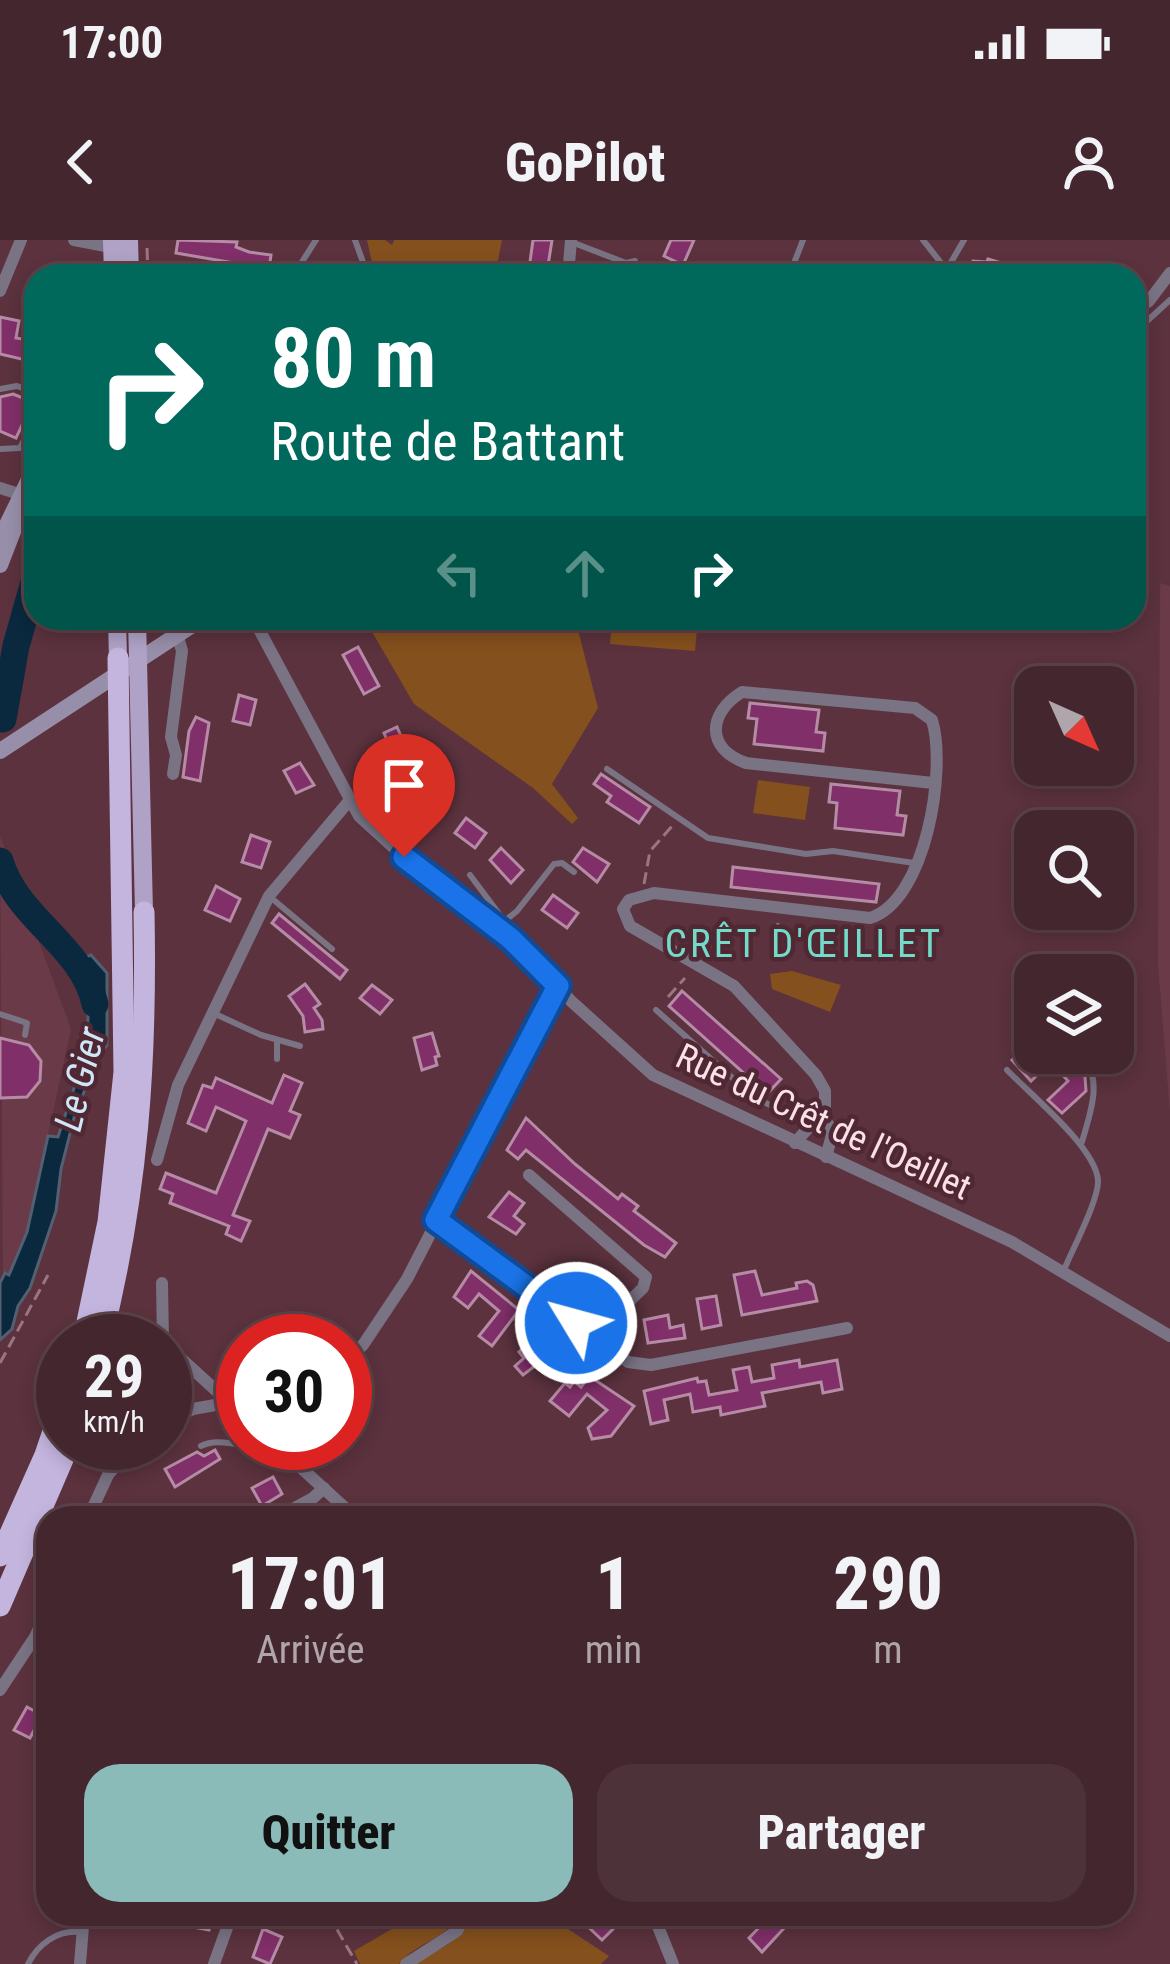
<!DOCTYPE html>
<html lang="fr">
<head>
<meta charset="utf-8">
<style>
	body { margin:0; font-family:"Roboto Condensed",sans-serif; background:#4e323a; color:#f1f3f6; height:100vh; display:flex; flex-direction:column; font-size:45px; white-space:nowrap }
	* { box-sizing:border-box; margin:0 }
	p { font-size:39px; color:#afa5aa }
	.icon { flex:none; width:66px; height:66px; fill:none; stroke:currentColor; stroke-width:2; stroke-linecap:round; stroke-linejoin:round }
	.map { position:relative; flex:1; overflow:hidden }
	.drawer { position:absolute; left:36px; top:1266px; width:1098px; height:420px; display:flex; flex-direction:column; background:#44262e; border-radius:36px; box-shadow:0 6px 18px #0003,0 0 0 3px #5c434a }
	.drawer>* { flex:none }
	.guide { position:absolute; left:24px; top:24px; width:1122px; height:366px; border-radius:36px; box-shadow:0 6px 18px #0003,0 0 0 3px #5c434a; background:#00695c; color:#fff; overflow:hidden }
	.needle { width:78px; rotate:135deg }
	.tools { position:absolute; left:1014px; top:426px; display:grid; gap:24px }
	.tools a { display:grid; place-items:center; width:120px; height:120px; border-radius:24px; background:#44262e; box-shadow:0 6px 18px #0003,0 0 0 3px #5c434a; font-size:60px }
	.speed { position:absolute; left:36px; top:1074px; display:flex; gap:24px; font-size:60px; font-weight:700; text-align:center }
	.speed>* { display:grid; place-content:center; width:156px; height:156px; border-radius:50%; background:#44262e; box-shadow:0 6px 18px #0003,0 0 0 3px #5c434a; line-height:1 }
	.speed small { font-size:30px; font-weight:400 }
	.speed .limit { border:18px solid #d22; background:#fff; color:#111 }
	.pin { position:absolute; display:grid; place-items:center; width:102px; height:102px; color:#fff; margin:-123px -51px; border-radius:50% 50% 50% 0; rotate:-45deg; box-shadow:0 0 12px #0007 }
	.pin .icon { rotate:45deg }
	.me { position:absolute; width:132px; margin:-66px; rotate:307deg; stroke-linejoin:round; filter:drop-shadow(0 0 9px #0008) }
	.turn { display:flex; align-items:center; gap:42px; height:252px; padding:0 48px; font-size:54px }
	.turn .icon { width:156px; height:156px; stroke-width:2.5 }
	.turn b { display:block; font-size:84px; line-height:102px }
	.lanes { display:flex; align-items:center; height:114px; padding:0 48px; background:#0003; justify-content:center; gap:60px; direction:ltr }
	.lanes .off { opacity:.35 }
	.eta { display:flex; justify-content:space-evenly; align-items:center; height:204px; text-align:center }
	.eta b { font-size:72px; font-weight:800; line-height:84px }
	.primary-button { display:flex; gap:24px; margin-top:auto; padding:24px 48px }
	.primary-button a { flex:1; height:138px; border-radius:36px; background:#8bbbb9; color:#111; font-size:48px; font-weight:800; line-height:138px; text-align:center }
	.primary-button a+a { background:#4e323a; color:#f1f3f6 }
	.status { display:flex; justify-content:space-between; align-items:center; height:84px; padding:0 60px; background:#44262e; direction:ltr }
	.status svg { height:33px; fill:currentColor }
	header { display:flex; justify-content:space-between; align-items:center; height:156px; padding:0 48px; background:#44262e; font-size:54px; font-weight:800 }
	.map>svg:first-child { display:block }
	.built { fill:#6b3a49 }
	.green { fill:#84501d }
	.water { fill:#0a293e; stroke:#526071; stroke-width:3 }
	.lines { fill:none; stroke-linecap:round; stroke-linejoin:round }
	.river { stroke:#0a293e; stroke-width:27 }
	.building { fill:#802f68; stroke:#b58ba5; stroke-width:3 }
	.path { stroke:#997680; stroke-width:3; stroke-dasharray:12 6; stroke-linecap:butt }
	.lane { stroke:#797384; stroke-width:6 }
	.street { stroke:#797384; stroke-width:12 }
	.secondary { stroke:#978ea9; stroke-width:16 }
	.primary { stroke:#afa2c6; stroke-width:18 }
	.highway { stroke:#c4b5df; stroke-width:21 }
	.route-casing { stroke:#114b97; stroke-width:30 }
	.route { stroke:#1a73e8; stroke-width:21 }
	.labels { text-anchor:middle; stroke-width:9; stroke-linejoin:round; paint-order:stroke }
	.street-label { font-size:36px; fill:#fbe0e7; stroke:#502834 }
	.neighbourhood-label { font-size:39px; letter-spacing:3px; fill:#74dbc9; stroke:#502834 }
	.water-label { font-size:39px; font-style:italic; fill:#d0e6f7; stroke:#502834 }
</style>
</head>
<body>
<div class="status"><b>17:00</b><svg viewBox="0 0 49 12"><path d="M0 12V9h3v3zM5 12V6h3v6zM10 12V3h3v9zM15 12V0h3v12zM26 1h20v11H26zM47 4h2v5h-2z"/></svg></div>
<header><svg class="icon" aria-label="back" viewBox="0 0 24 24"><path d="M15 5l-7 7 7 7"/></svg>GoPilot<svg class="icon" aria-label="person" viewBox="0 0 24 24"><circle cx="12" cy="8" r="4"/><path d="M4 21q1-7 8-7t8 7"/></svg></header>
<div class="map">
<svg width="1170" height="1724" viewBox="0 0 1170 1724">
	<rect width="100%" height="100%" fill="#5b323e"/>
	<g class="built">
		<polygon points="1160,343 1170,346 1170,873 1158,724"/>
		<polygon points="0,596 71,789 27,992 9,1035 5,1034 3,1041"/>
	</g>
	<g class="green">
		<polygon points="367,0 385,0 392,5 394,0 502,0 495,36 375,36"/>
		<polygon points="364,378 575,378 598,468 552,544 578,578 572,584 533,548 414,464"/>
		<polygon points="612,378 698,378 695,411 610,404"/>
		<polygon points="758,540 810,547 805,580 753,573"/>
		<polygon points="792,731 841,745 830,772 772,749 770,734"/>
		<path d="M432,1674H459C448,1699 416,1702 399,1724H360L354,1711L414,1676V1687H424L425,1676Z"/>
		<path d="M471,1674H545L609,1716L601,1724H413C434,1711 467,1700 471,1674Z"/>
	</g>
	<path class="water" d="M91,715L107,733V805L98,818L75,874L61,929L56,971L30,1048L18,1066L12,1089L0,1100V1043L5,1033L9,1035L27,992L48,896L58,897C76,841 104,776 77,720Z"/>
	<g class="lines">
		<g class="river">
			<polyline points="3,479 16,406 36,335"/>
			<path d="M0,621C17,679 83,706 95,764"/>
		</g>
	</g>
	<g class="building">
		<polygon points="178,0 237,2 236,7 249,12 271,15 268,36 245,36 246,29 233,27 234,23 176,13"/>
		<polygon points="533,0 552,0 547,32 529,29"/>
		<polygon points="671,0 694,0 683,25 664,16"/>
		<polygon points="988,19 1008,25 1005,36 969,34 973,21 987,22"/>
		<polygon points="0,77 19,81 16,98 36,101 34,122 0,114"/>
		<polygon points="13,154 33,162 16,198 0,191 0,157"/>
		<polygon points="358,407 379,446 364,454 343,415"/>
		<polygon points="239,455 256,460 250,485 233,481"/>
		<polygon points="750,463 819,470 816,492 825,493 823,511 754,504 757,479 748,478"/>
		<polygon points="196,477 209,483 200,541 183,537 189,491"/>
		<polygon points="397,487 409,514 390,522 385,509 390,507 384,493"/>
		<polygon points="300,523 314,545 296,553 284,531"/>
		<polygon points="601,534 650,567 639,583 607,562 611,556 594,544"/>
		<polygon points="403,537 407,545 386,556 422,587 410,602 377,574 383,567 371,545 377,549"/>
		<polygon points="831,544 900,551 897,575 906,576 903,595 835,588 837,563 829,562"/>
		<polygon points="466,578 486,593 475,608 455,593"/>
		<polygon points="251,595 270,602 261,628 242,622"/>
		<polygon points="501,608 523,630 511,643 490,620"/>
		<polygon points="583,608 609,624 597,642 573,622"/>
		<polygon points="733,627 879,644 876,662 731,647"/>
		<polygon points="216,646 240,659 230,681 205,670"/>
		<polygon points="553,655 578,673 567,688 542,670"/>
		<polygon points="279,674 347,730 340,739 272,683"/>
		<polygon points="305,744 320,764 314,768 322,780 323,789 305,792 303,776 289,756"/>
		<polygon points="372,745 392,760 380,774 360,758"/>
		<polygon points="682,751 781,839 767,854 669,766"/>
		<polygon points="432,793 439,816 435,817 437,825 422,830 414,798"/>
		<polygon points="0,798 29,805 41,821 40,841 27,857 0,858"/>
		<polygon points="1035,799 1035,813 1075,813 1079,823 1075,827 1085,837 1086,851 1062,873 1048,860 1068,841 1051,822 1031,841 1012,820"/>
		<polygon points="284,835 302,843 290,871 300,875 290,898 268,889 233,975 250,981 241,1001 226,994 229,986 170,963 173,954 160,949 166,933 216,953 246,881 216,867 206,891 188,883 203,845 212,848 216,838 272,863"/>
		<polygon points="526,878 575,924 618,959 622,954 638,966 634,971 676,1003 665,1017 644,1005 526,910 518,919 507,910"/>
		<polygon points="509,952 524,963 514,976 524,984 516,994 489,977"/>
		<polygon points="471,1031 519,1070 492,1106 479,1096 499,1071 479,1054 468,1068 454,1057"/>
		<polygon points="755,1031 762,1055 797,1048 796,1043 807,1041 813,1045 817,1061 742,1075 734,1035"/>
		<polygon points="587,1036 608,1053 597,1065 577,1048"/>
		<polygon points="716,1056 721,1085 702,1089 697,1059"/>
		<polygon points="668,1075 670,1088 683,1085 685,1098 648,1103 644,1080"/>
		<polygon points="553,1097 561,1106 523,1135 515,1126 524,1118 519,1112 530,1102 534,1106 540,1101 544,1106"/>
		<polygon points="799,1120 800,1127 837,1120 842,1149 823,1153 821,1142 762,1153 765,1166 721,1175 720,1167 693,1172 690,1154 664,1160 668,1180 651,1184 644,1151 697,1138 698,1142 706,1141 709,1155 737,1150 733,1130 749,1127 752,1142 774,1138 772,1125"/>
		<polygon points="589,1136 634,1166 611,1196 592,1199 588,1188 607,1170 587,1154 569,1176 550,1161 565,1143 570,1147 574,1141 581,1147"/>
		<polygon points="215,1210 220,1219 175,1247 165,1229 197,1212 204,1216"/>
		<polygon points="273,1237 282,1254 262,1266 252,1248"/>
		<polygon points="27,1467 42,1475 30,1498 14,1490"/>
		<polygon points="161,1674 211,1676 209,1690 161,1681"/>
		<polygon points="586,1674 608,1674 618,1684 602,1700 581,1680"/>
		<polygon points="772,1674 787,1685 762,1712 749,1698"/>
		<polygon points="263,1689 282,1697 270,1724 253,1717"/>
	</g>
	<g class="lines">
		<g class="path">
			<polyline points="147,8 148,36"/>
			<polyline points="644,644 650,611 673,585"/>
			<polyline points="775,707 778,683"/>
			<polyline points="668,757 685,738"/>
			<polyline points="0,1123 48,1035"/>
			<polyline points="328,1674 357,1724"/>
		</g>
		<g class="lane">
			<polyline points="355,0 368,36"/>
			<polyline points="923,0 945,28"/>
			<polyline points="574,3 626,23 635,21"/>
			<polyline points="293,36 316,0"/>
			<polyline points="789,36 803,0"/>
			<polyline points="943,36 964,0"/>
			<polyline points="1134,93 1170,60"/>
			<polyline points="0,149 17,146 36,153"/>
			<polyline points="0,209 20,208 36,176"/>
			<polyline points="607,529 708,598 806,614 833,611 914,623"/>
			<polyline points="470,635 503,679"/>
			<polyline points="269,656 332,709"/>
			<polyline points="496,688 517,671 554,624 562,623 574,632"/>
			<polyline points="656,770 755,858 808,883"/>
			<polyline points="213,773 261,795 300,806"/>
			<polyline points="0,774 27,783 25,795"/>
			<polyline points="277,800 277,819"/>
			<path d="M1082,813C1103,842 1091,870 1082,902"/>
			<path d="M1007,830C1031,855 1095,907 1098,940C1099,960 1072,1010 1064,1030"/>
			<path d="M201,1206C222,1196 240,1210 261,1203"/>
			<polyline points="790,1674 794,1678"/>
			<polyline points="657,1684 721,1674"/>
			<path d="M28,1724C38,1704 57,1690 80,1692"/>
		</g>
		<g class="street">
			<polyline points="74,0 116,8"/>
			<polyline points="568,36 571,0"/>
			<polyline points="0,51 21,0"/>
			<polyline points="1134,71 1149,61 1170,33"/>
			<polyline points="0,248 22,255"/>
			<polyline points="253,378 359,576 404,617 532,718 571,761 653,835 1012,1002 1170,1096"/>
			<polyline points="173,534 176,515 171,497 182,411 178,397"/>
			<polyline points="822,876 833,891 826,917"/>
			<path d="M795,903L825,869V851L816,835L734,746L630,686L623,669L629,660L654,653L870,678C926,661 947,529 932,480L915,468L742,452C708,473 705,508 746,523L933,543"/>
			<polyline points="157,920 178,845 269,656 349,561"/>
			<polyline points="529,935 646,1037 643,1048 593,1096"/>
			<polyline points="436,980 628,1122 651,1125 847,1088"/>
			<polyline points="162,1043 163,1101"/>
			<polyline points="165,1104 243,1175"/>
			<polyline points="345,1121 363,1105 407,1039 558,746"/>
			<polyline points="165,1182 193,1169 243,1160"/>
			<polyline points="274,1203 356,1278"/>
			<polyline points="88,1278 108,1235 134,1203"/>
			<polyline points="276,1278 313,1258 324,1248"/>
			<polyline points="0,1450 35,1397 48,1369"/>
			<polyline points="653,1674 673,1724"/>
			<polyline points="80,1724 84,1674"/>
			<polyline points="214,1724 232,1674"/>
			<polyline points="406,1724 457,1691 466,1674"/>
		</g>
		<g class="secondary">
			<polyline points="0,299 36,225"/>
			<polyline points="0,325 19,276"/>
			<polyline points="0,511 203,378"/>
		</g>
		<g class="primary">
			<polyline points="112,0 113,36"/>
			<polyline points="129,0 130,36"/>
			<polyline points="117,378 118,418"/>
			<polyline points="137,378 144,672"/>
		</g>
		<g class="highway">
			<polyline points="83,1101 108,982 124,832 118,418"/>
			<path d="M101,1101C138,954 147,823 144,672"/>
			<polyline points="0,1316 45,1215 63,1162"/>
			<polyline points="0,1366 70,1203"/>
		</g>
	</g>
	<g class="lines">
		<defs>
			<polyline id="route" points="404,617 510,698 558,746 436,980 576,1083"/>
		</defs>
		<use href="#route" class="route-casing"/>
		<use href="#route" class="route"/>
	</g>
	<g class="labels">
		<g class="street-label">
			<text transform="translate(824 881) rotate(25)" y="13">Rue du Crêt de l'Oeillet</text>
		</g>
		<g class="neighbourhood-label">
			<text x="804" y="717">CRÊT D'ŒILLET</text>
		</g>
		<g class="water-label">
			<text transform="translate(79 839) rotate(-76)" y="14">Le Gier</text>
		</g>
	</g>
</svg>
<div class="tools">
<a><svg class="needle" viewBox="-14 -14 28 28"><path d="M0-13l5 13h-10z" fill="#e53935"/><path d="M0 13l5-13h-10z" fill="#afa5aa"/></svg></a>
<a><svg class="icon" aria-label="search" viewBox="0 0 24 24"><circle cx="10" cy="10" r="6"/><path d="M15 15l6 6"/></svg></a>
<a><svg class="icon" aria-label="layers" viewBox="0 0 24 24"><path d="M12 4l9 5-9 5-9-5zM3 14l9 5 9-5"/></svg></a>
</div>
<div class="speed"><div>29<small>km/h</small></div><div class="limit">30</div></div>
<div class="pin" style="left:404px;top:617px;background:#d93025"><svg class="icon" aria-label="arrive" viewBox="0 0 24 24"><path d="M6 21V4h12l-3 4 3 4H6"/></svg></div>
<svg class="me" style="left:576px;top:1083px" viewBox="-20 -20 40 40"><circle r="17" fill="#1a73e8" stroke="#fff" stroke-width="3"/><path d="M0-11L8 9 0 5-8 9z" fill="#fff"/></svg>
<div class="guide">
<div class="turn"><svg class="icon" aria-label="right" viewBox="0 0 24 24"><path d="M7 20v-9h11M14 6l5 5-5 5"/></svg><div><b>80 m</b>Route de Battant</div></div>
<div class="lanes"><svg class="icon off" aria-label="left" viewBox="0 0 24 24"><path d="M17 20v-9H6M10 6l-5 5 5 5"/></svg><svg class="icon off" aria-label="ahead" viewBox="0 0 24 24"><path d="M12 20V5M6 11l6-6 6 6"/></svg><svg class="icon" aria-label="right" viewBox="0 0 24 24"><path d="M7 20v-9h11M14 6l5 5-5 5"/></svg></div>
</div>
<section class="drawer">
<div class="eta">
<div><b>17:01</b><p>Arrivée</p></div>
<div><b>1</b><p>min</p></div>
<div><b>290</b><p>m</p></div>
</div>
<div class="primary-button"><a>Quitter</a><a>Partager</a></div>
</section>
</div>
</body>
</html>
